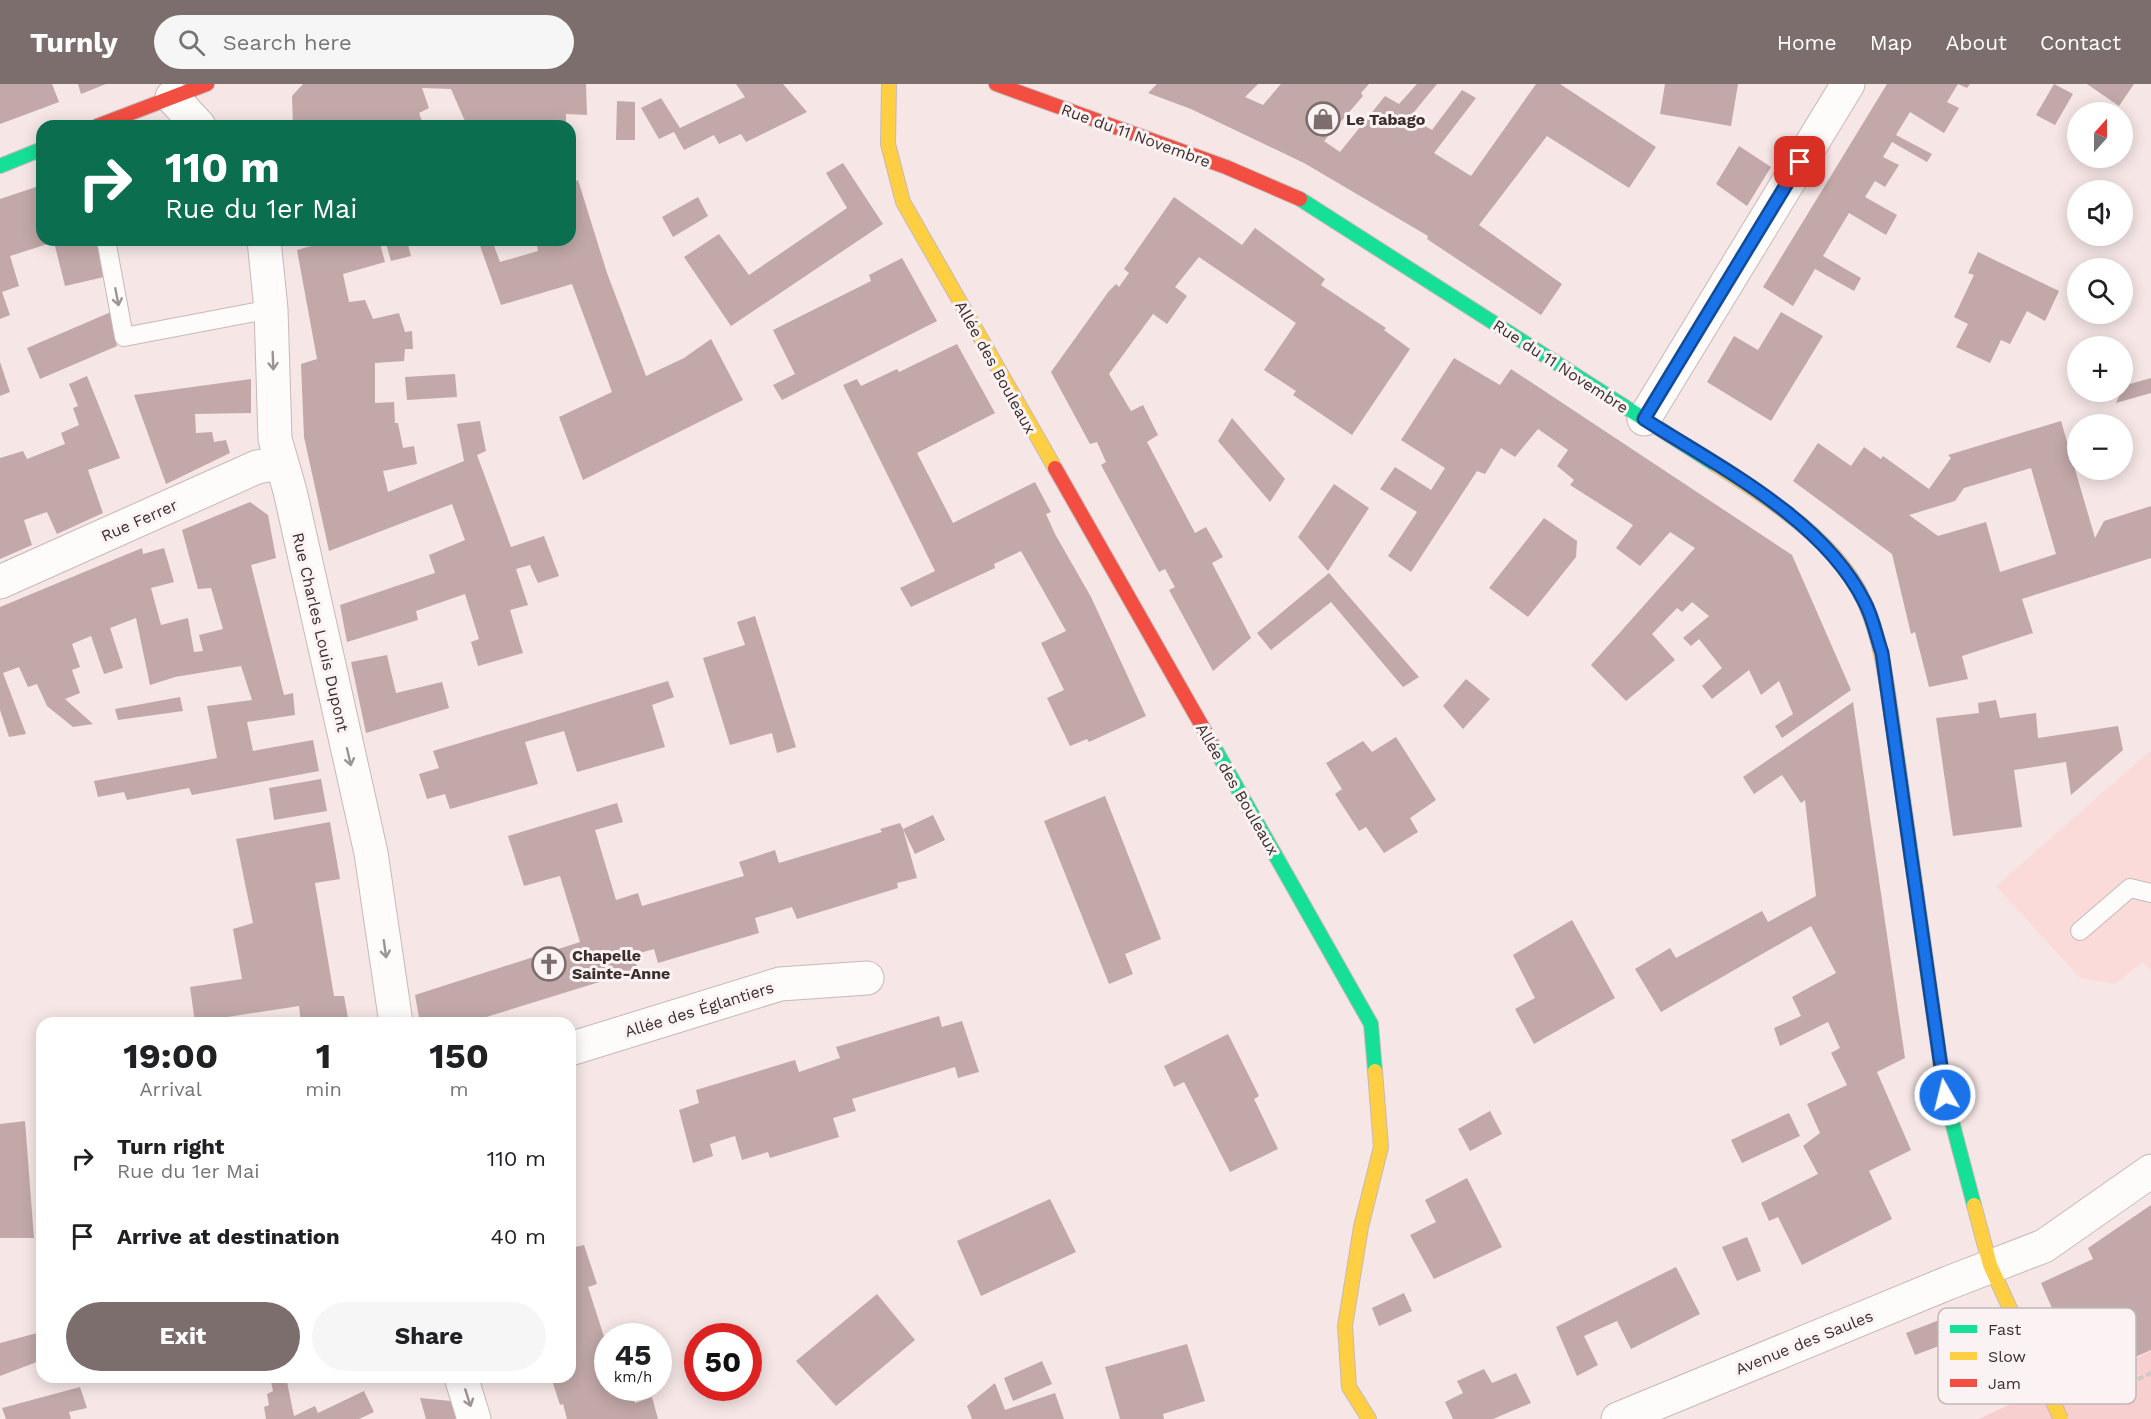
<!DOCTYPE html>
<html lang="en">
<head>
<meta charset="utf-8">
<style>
	body { margin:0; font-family:"Work Sans",sans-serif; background:#f6f6f6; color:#202124; height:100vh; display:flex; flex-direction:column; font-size:22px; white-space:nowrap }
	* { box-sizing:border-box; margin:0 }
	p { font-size:20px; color:#757577 }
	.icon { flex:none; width:33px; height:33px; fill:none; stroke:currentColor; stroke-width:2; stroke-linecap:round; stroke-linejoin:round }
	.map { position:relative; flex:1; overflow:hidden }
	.details { position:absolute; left:36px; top:933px; width:540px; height:366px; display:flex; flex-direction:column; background:#fff; border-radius:18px; box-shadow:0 3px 15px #0003 }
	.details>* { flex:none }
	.top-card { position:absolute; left:36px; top:36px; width:540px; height:126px; border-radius:18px; box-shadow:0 3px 15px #0003; background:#0b6e4f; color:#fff; overflow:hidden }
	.needle { width:39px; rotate:21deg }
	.fabs { position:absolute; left:2067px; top:18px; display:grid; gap:12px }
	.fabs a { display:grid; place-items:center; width:66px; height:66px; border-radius:50%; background:#fff; box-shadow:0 3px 15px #0003; font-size:30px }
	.speed { position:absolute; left:594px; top:1239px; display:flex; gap:12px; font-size:30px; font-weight:700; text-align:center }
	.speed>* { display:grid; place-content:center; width:78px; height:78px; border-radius:50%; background:#fff; box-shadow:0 3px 15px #0003; line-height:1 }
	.speed small { font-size:15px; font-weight:400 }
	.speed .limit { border:9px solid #d22; background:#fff; color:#111 }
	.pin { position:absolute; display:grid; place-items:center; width:51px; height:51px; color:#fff; margin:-26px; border-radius:12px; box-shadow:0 3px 9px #0006 }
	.me { position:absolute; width:66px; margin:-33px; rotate:352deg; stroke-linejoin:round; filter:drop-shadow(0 0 4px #0008) }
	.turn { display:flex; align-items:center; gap:21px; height:126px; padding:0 30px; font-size:27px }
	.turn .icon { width:78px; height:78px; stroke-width:2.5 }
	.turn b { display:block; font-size:42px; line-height:51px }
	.eta { display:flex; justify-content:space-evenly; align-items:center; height:102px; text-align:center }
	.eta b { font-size:36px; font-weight:700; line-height:42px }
	.button { display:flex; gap:12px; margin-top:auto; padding:12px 30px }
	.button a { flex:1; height:69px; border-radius:36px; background:#7d6e6e; color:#fff; font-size:24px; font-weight:700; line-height:69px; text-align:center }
	.button a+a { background:#f6f6f6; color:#202124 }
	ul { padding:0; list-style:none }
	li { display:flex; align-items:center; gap:18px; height:78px; padding:0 30px }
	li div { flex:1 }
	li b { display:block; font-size:22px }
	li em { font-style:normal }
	header { display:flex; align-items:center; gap:36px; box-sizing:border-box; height:84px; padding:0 30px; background:#7d6e6e; color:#fff }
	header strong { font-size:28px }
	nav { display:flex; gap:33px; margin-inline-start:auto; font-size:21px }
	.search { width:420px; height:54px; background:#f6f6f6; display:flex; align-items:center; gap:15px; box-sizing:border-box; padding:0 21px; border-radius:33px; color:#757577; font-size:22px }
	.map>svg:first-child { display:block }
	.built { fill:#fbdbda }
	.green { fill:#f6cfce }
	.building { fill:#c2a8a8; fill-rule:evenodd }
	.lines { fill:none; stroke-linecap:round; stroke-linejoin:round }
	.lane-casing { stroke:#c7b9b8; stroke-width:20 }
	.street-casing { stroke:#c7b9b8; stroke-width:35 }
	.fast-casing { stroke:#c7b9b8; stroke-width:16 }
	.slow-casing { stroke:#c7b9b8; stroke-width:16 }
	.jam-casing { stroke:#c7b9b8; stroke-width:16 }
	.path { stroke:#d0c9c9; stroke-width:4; stroke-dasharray:6 3; stroke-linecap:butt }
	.lane { stroke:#fefbfb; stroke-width:18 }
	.street { stroke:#fefbfb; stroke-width:33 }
	.fast { stroke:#16e098; stroke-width:14 }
	.slow { stroke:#ffcf43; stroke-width:14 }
	.jam { stroke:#f24e42; stroke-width:14 }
	.slow-bridge-casing { stroke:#c7b9b8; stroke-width:16; stroke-linecap:butt }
	.slow-bridge { stroke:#ffcf43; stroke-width:14 }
	.oneway { stroke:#9d9494 }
	.route-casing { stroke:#114b97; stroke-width:15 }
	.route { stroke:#1a73e8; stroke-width:10 }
	.labels { text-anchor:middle; stroke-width:6; stroke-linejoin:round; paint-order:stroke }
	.poi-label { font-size:16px; font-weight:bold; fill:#3c2e2e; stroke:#fbf3f3; text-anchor:start }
	.street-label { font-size:16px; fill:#3c2e2e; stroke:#fbf3f3 }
	.key { fill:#fbf3f3; stroke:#c2b8b8; stroke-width:1.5 }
	.key-label { font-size:16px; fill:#3c2e2e }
</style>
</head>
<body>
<header>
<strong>Turnly</strong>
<div class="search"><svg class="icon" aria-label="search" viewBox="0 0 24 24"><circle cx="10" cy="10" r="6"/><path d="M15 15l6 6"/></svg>Search here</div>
<nav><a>Home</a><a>Map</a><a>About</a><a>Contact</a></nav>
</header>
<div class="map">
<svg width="2151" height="1335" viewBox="0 0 2151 1335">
	<rect width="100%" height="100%" fill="#f6e6e6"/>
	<polygon class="built" points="2151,666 2151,887 2143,878 2115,900 2080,894 1996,802"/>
	<polygon class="green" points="2151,1267 2151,1335 1979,1335 2017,1317 2085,1298"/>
	<g class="building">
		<polygon points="0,0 52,0 59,18 0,40"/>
		<polygon points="78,0 106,0 81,10"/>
		<polygon points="303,0 586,0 587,31 566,30 566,42 467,42 451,5 422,4 429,24 419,29 424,42 399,42 396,36 383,42 293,42 292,12"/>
		<polygon points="736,0 783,0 807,28 746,58 741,50 719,60 714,51 684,66 674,48 659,55 641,24 661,14 680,44 745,13"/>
		<polygon points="1157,0 1258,0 1245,13 1263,21 1281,0 1369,0 1361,9 1363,12 1324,57 1340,68 1385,12 1399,20 1417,0 1437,0 1410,33 1432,46 1462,6 1476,14 1434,69 1471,92 1536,0 1560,0 1656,63 1629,104 1547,52 1479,141 1562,200 1541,231 1427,155 1428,152 1304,79 1191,25 1148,9"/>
		<polygon points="1665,0 1738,0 1731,42 1660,30"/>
		<polygon points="1887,0 1970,0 1967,4 1958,0 1947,18 1959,24 1944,49 1910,28 1896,51 1932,70 1927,78 1892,58 1883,73 1899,81 1885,103 1875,97 1865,113 1897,131 1886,151 1849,129 1823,172 1861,194 1854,207 1815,185 1793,222 1763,203"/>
		<polygon points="2054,0 2073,10 2055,41 2036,31"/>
		<polygon points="2087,0 2134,0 2119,22"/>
		<polygon points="617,17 635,18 635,56 616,56"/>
		<polygon points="1739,62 1771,83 1747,122 1716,100"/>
		<polygon points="843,79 883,140 731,242 684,173 719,150 749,191 847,124 826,89"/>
		<polygon points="578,96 607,189 646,292 684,274 711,255 743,316 583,396 559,333 612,308 572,200 501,221 478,156 492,156 500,178 538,167 536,156 570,156 570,100"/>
		<polygon points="42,101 42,156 96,156 104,193 65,202 54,158 10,172 19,202 2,208 10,231 0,235 0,115"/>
		<polygon points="698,113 708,132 673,153 662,133"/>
		<polygon points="1174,113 1242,161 1255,144 1325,195 1321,201 1386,244 1384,246 1410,265 1352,351 1293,311 1296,307 1264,286 1296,239 1199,173 1175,203 1187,212 1167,240 1153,230 1109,290 1131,327 1143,321 1158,351 1147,358 1195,449 1206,443 1223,473 1212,479 1251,554 1213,587 1169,506 1175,503 1165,485 1159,488 1101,381 1106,378 1097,358 1090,360 1051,288 1109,207 1116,200 1119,203 1129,189 1124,185"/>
		<polygon points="332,156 379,156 385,178 343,190 349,218 365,216 373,235 399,229 405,248 412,247 413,265 405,265 404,277 375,279 375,319 394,318 395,339 398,339 403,364 414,362 417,380 383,387 388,408 464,377 457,340 480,337 486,367 477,371 511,463 544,452 559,492 538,499 530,481 516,485 528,521 510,526 523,569 478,582 471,558 479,555 465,510 416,527 418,536 347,558 340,521 435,489 429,471 465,456 452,420 329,467 304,353 301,280 317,275 297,166"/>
		<polygon points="385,156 407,156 411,172 391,177"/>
		<polygon points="1978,168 2059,207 2045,237 2027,227 2010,260 2001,256 1990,279 1956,263 1968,240 1954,233 1974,191 1968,189"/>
		<polygon points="902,174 937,237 782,316 773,301 795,290 773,246 871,197 869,191"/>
		<polygon points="111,228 117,262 40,295 27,264"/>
		<polygon points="1781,228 1823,252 1771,337 1707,298 1734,252 1758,266"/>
		<polygon points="957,260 995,329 917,369 953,439 1035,398 1051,428 1046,430 1055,450 1091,513 1146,632 1089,658 1087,655 1070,662 1047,614 1064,606 1041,559 1066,547 1021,467 994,480 995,484 911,523 900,504 935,487 843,301 857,295 861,302 897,285 899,288"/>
		<polygon points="1454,274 1500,301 1511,285 1792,471 1851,606 1782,654 1775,642 1793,630 1779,597 1761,611 1749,586 1712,615 1702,602 1722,584 1699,555 1691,562 1683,554 1709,532 1692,518 1682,528 1677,524 1652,550 1675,576 1626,617 1591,581 1695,464 1670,448 1640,482 1616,464 1633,441 1570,401 1574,396 1557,382 1568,366 1538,345 1515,373 1501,364 1485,390 1477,387 1411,488 1388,472 1417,428 1380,405 1395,383 1431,406 1445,384 1401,356"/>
		<polygon points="0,278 10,308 0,312"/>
		<polygon points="455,290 457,313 407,316 405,293"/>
		<polygon points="87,292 120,374 88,386 103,429 57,450 47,428 24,436 32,461 0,475 0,374 23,367 27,375 65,360 61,349 79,341 73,324 78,322 69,300"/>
		<polygon points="2151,294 2151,309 2116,319 2123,302"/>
		<polygon points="251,295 251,329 195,330 196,349 212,348 214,358 226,356 230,369 166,400 134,311"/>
		<polygon points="1232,334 1285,395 1270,418 1218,357"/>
		<path d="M2061,337L2095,454L2104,437L2151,422V474L2022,515L2033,549L1962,572L1968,595L1929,603L1915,548L1911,550L1892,470L1793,397L1818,359L1851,382L1864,363L1881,375L1883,372L1929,405L1951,374L1948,371ZM2031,384L2056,470L2000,488L1986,438L1938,452L1909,431L1955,417L1964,404Z"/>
		<polygon points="1334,400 1369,424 1328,487 1298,453"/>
		<polygon points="250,418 268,431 276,474 251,481 284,611 293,609 295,631 247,638 253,667 313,656 319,687 192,711 189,704 127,716 124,708 98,713 94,697 217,674 207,622 252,616 241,582 175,593 150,601 136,534 110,544 123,584 104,590 91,552 72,560 80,583 72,586 80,609 65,615 93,640 73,643 47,622 37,600 28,603 19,583 3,589 26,650 9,653 0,626 0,523 142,464 143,470 164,464 174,498 151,504 161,541 188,534 194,568 203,567 199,551 223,545 211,504 198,505 182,446"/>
		<polygon points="1544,434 1577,457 1576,473 1528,533 1489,504"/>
		<polygon points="1329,489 1345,508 1419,593 1403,603 1331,518 1271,566 1257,549"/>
		<polygon points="755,532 796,663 777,669 772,649 730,661 703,574 745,561 737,538"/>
		<polygon points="387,571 396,609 442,598 449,624 366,649 351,578"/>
		<polygon points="1466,595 1490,615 1463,645 1443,622"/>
		<polygon points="668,597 674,613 652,621 665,663 577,688 564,647 525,658 538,700 450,725 445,710 427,715 419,690 439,684 433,667"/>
		<polygon points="180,613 183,627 118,636 115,625"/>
		<polygon points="1996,616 2000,634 2036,629 2038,654 2118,642 2123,666 2071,711 2066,678 2014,686 2022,743 1953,752 1936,634 1979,629 1978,619"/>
		<polygon points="1853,618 1905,974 1877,988 1911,1066 1869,1087 1892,1135 1802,1181 1778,1133 1769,1137 1761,1119 1818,1090 1803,1062 1820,1049 1807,1020 1847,1001 1831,969 1840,964 1828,938 1780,962 1774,944 1801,932 1792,913 1836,889 1811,842 1661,928 1635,885 1670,864 1676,874 1762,827 1768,838 1816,812 1805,716 1801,719 1782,691 1754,710 1743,693"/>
		<polygon points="1396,653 1436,716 1410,734 1418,748 1384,769 1366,743 1359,747 1335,710 1342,705 1326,679 1363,657 1372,668"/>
		<polygon points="321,695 327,727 274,736 269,704"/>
		<polygon points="1105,712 1161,855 1125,870 1133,890 1109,900 1044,737"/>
		<polygon points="617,719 623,738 595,746 616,816 638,809 642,822 744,792 739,778 775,766 779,779 882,748 880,745 900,739 903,745 933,731 945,756 915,770 903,745 917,794 897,799 898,804 797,835 792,823 755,834 759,849 658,879 654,865 633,871 638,886 467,939 420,939 415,911 580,858 560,792 524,802 508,752"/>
		<polygon points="330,738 340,795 315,799 334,912 344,912 349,939 301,939 299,922 221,934 222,939 195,939 190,903 242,895 233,845 253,839 236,755"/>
		<polygon points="1572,836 1615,914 1534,960 1515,925 1535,914 1513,871"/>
		<polygon points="939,932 942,943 962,937 979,988 958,994 955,983 852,1015 856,1027 833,1034 839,1053 770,1074 768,1068 742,1076 735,1052 710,1060 713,1072 693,1079 679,1026 699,1019 696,1006 795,976 799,988 840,974 836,963"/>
		<polygon points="1228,950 1259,1012 1254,1015 1278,1065 1230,1088 1184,998 1174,1003 1164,982"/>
		<polygon points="1490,1027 1502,1050 1470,1067 1458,1045"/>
		<polygon points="1789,1029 1800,1052 1742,1079 1731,1056"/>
		<polygon points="25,1037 34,1154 0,1154 0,1040"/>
		<polygon points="1467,1094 1502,1163 1434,1195 1410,1151 1436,1138 1425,1116"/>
		<polygon points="1050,1115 1076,1168 981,1212 957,1157"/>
		<polygon points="2151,1121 2151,1266 2133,1274 2124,1258 2116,1261 2123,1275 2082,1293 2041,1199 2093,1175 2088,1164"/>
		<polygon points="570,1148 575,1163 584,1161 597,1200 588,1203 608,1265 608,1304 630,1304 635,1319 652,1313 658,1335 567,1335 563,1320 560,1321 551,1293 570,1293"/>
		<polygon points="1747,1153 1761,1187 1737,1197 1722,1163"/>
		<polygon points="1676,1183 1700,1230 1631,1265 1617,1237 1584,1252 1598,1281 1577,1292 1556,1243"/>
		<polygon points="1404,1209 1412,1227 1379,1242 1372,1224"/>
		<polygon points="877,1210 915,1256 836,1322 796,1277"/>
		<polygon points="1947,1233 1969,1242 1979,1267 1945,1279 1939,1262 1915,1271 1906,1249"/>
		<polygon points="41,1248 42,1276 0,1292 0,1259"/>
		<polygon points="1187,1260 1205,1317 1163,1330 1164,1335 1120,1335 1105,1283"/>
		<polygon points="1042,1277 1052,1300 1013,1317 1004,1294"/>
		<polygon points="1484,1285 1492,1299 1516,1289 1531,1319 1493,1335 1453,1335 1445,1318 1463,1309 1457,1297"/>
		<polygon points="270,1293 286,1293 294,1332 315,1322 318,1329 364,1307 374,1328 359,1335 266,1335 264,1323 269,1321 267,1310 273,1307"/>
		<polygon points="995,1299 1005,1326 1055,1309 1064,1335 972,1335 967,1322"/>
		<polygon points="80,1303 87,1324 69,1328 71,1335 6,1335 2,1324"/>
		<polygon points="420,1314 451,1317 456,1335 426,1335"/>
	</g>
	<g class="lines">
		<defs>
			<g id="lane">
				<polyline points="106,156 124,253 271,225"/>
				<polyline points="2080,847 2130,804 2151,809"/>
			</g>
			<g id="street">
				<polyline points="172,13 199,42"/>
				<polyline points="264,156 271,225 275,355 290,407 371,769 396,939"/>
				<polyline points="1644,335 1848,0"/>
				<polyline points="0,498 257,383 280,379"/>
				<polyline points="570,965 780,900 867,894"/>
				<polyline points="461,1293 474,1335"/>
				<polyline points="1618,1335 1948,1199 2044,1162 2151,1087"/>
			</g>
			<g id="fast">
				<polyline points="0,82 42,65"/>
				<polyline points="1300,115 1716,381"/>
				<polyline points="1893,643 1945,1011 1974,1121"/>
				<polyline points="1210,656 1371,940 1375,987"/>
			</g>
			<g id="slow">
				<polyline points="889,0 888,60 903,118 1055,384"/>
				<path d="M1716,381C1768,414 1840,459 1865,519C1882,558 1887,601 1893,643"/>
				<polyline points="1974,1121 1990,1181 2045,1301"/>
				<polyline points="1369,1335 1349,1303 1345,1242 1361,1143 1381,1063 1375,987"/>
			</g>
			<g id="jam">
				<polyline points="996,0 1226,83 1300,115"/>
				<polyline points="97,42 207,0"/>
				<polyline points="1055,384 1210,656"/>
			</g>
		</defs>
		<use href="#lane" class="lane-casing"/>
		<use href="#street" class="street-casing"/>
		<use href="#fast" class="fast-casing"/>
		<use href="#slow" class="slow-casing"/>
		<use href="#jam" class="jam-casing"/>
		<polyline class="path" points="2097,1314 2151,1289"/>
		<use href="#lane" class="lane"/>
		<use href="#street" class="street"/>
		<use href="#fast" class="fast"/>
		<use href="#slow" class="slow"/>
		<use href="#jam" class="jam"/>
		<defs>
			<polyline id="slow-bridge" points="2045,1301 2061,1335"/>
		</defs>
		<use href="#slow-bridge" class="slow-bridge-casing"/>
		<use href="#slow-bridge" class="slow-bridge"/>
	</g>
	<defs><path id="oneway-shaft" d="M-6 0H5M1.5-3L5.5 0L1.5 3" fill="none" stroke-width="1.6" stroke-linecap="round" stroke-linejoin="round" transform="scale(1.5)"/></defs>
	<g class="oneway">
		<use href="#oneway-shaft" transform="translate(117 213) rotate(79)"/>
		<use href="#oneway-shaft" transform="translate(273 277) rotate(88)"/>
		<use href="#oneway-shaft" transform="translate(349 673) rotate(77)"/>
		<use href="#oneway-shaft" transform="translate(385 865) rotate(82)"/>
		<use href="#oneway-shaft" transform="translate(468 1314) rotate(72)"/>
	</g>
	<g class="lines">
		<defs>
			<path id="route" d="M1800,78L1644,335C1719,383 1823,435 1864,517C1873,533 1876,552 1882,569L1945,1011"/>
		</defs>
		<use href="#route" class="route-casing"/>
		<use href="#route" class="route"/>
	</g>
	<defs>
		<symbol id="shop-ring" viewBox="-11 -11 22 22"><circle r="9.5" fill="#fbf3f3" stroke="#7d6e6e" stroke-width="1.5"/><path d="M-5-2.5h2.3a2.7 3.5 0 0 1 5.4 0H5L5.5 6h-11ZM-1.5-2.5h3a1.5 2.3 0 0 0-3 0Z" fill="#7d6e6e"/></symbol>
		<symbol id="church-ring" viewBox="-11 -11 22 22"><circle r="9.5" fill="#fbf3f3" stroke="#7d6e6e" stroke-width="1.5"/><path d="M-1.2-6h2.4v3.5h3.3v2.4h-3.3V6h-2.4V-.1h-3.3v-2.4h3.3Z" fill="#7d6e6e"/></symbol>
	</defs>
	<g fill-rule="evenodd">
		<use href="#shop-ring" x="1304" y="16" width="38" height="38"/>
		<use href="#church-ring" x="530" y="861" width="38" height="38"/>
	</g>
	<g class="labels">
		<g class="poi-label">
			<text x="1346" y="41">Le Tabago</text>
			<text x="572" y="877">Chapelle<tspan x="572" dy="18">Sainte-Anne</tspan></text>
		</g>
		<g class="street-label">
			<text transform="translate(1136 51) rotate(20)" y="6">Rue du 11 Novembre</text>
			<text transform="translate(1561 282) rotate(33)" y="6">Rue du 11 Novembre</text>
			<text transform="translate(996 283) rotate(61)" y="6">Allée des Bouleaux</text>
			<text transform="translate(139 436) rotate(-24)" y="6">Rue Ferrer</text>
			<text transform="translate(321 548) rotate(77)" y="6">Rue Charles Louis Dupont</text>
			<text transform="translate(1238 705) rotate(60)" y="6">Allée des Bouleaux</text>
			<text transform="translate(699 925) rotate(-17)" y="6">Allée des Églantiers</text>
			<text transform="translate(1804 1258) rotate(-22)" y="6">Avenue des Saules</text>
		</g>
	</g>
	<rect x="1938" y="1224" width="198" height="96" rx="9" class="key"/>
	<rect x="1950" y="1241" width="27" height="8" fill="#16e098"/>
	<rect x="1950" y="1268" width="27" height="8" fill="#ffcf43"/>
	<rect x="1950" y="1295" width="27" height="8" fill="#f24e42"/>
	<g class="key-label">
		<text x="1988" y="1251">Fast</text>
		<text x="1988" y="1278">Slow</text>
		<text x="1988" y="1305">Jam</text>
	</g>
</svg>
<div class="fabs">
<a><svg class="needle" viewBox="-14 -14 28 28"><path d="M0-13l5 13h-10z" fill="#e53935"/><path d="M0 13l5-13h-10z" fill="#757577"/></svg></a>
<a><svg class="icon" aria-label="sound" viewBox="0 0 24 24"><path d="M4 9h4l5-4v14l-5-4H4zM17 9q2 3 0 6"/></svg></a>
<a><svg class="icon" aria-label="search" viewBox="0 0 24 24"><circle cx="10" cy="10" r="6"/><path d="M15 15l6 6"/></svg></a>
<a>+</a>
<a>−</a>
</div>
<div class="speed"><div>45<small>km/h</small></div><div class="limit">50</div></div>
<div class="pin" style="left:1800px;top:78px;background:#d93025"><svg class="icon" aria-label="arrive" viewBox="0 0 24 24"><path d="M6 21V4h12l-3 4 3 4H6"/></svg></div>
<svg class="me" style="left:1945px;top:1011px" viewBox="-20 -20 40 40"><circle r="17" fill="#1a73e8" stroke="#fff" stroke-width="3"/><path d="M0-11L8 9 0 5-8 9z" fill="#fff"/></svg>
<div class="top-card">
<div class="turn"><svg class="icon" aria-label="right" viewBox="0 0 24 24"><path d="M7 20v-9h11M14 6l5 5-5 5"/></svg><div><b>110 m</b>Rue du 1er Mai</div></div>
</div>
<section class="details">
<div class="eta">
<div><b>19:00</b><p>Arrival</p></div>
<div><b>1</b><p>min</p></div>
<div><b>150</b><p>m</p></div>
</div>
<ul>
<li><svg class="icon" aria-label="right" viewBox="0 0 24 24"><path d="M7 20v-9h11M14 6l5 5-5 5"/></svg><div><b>Turn right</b><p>Rue du 1er Mai</p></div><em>110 m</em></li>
<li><svg class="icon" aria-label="arrive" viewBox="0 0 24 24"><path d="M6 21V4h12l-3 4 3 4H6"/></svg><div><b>Arrive at destination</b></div><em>40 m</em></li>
</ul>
<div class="button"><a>Exit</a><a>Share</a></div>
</section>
</div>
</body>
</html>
